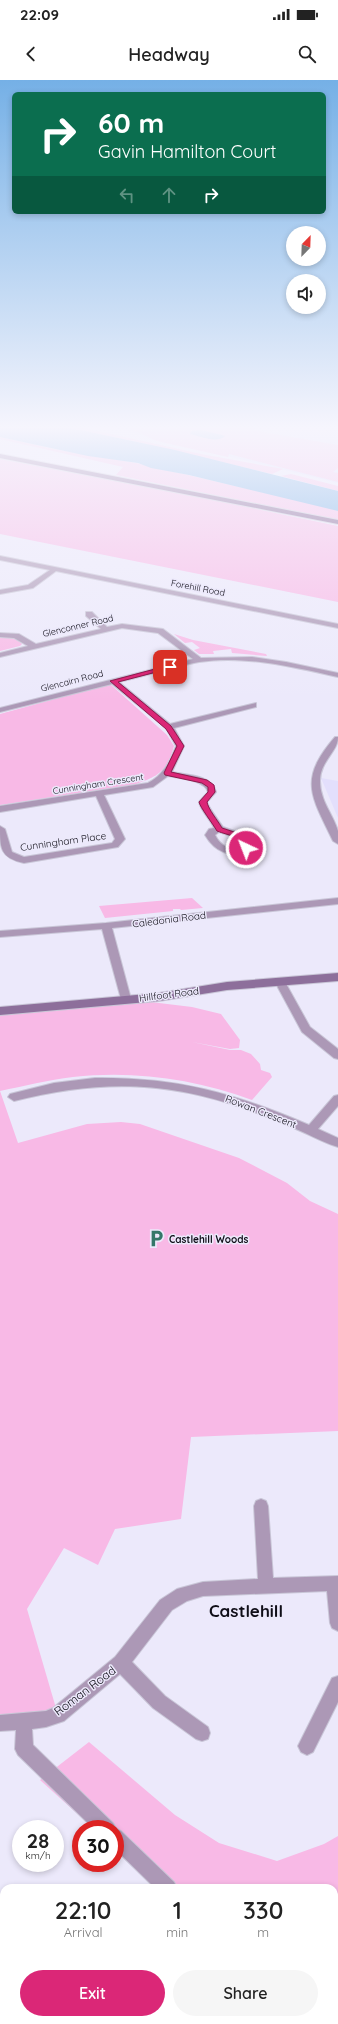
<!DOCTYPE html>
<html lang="en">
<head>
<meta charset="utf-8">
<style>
	body { margin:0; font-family:Quicksand,sans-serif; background:#f6f6f6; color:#222; height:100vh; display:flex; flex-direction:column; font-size:15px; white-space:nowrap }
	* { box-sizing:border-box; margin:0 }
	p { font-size:13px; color:#767676 }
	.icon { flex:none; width:22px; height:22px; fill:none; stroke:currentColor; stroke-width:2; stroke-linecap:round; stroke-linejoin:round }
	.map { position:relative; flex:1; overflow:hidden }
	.panel { position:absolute; left:0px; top:1804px; width:338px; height:140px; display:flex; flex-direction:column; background:#fff; border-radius:12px 12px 0 0; box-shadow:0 2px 6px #0003 }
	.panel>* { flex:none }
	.banner { position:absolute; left:12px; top:12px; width:314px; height:122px; border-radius:6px; box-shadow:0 2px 6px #0003; background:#0b6e4f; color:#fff; overflow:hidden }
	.needle { width:26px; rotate:23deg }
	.fabs { position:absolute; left:286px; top:146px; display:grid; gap:8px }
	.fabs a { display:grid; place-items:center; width:40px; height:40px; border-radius:50%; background:#fff; box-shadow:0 2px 6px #0003; font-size:20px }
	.speed { position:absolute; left:12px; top:1740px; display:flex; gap:8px; font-size:20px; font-weight:700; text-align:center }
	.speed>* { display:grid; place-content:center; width:52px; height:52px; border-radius:50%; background:#fff; box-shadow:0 2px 6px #0003; line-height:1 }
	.speed small { font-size:10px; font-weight:400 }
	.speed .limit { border:6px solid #d22; background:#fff; color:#111 }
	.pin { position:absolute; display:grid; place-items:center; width:34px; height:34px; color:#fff; margin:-17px; border-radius:8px; box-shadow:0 2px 6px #0006 }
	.me { position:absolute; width:44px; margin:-22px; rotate:317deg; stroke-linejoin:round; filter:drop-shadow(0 0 3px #0008) }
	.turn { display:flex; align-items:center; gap:14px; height:84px; padding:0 20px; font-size:18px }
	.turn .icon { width:52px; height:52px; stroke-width:2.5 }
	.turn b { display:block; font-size:28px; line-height:34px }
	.lanes { display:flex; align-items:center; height:38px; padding:0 20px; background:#0003; justify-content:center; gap:20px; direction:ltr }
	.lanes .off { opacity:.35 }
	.eta { display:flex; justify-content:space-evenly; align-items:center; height:68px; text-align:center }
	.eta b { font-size:24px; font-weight:600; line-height:28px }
	.action { display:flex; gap:8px; margin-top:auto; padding:8px 20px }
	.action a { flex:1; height:46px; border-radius:24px; background:#db2777; color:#fff; font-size:16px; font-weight:600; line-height:46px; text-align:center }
	.action a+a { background:#f6f6f6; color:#222 }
	.status { display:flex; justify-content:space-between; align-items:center; height:28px; padding:0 20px; background:#fff; direction:ltr }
	.status svg { height:11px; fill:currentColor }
	header { display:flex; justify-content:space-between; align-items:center; height:52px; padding:0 20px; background:#fff; font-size:18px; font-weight:600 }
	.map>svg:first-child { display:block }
	.built { fill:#e3dffc }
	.green { fill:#f8b9e6 }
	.water { fill:#69a9e2 }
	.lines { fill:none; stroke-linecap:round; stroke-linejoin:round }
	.street-casing { stroke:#c9c6d7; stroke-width:2 }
	.secondary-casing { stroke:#c9c6d7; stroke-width:2 }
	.primary-casing { stroke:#c9c6d7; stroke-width:2 }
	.street { fill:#ac98b6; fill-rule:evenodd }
	.secondary { fill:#8d6f9b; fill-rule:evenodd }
	.primary { fill:#765287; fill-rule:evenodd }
	.route { fill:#db2777; stroke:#8e194d }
	.labels { text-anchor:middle; stroke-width:3; stroke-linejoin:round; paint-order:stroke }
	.far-street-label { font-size:9px; fill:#100e18; stroke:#ece9fb }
	.street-label { font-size:10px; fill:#100e18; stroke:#ece9fb }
	.poi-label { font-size:10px; font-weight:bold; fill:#100e18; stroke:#ece9fb; text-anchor:start }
	.near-street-label { font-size:12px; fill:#100e18; stroke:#ece9fb }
	.near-district-label { font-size:17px; font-weight:bold; fill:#100e18; stroke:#ece9fb }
</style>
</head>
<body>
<div class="status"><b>22:09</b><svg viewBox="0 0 49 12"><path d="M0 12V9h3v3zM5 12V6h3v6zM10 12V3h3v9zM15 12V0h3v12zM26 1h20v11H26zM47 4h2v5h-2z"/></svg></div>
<header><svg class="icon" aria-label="back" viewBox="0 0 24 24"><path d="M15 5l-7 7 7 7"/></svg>Headway<svg class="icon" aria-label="search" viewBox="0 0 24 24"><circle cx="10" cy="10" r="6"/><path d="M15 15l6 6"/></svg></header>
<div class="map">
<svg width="338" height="1944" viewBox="0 0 338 1944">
	<rect width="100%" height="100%" fill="#ece9fb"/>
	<g class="built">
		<polygon points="113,348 338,348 338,403"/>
		<polygon points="321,698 338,701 338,738"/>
	</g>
	<g class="green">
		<polygon points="68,348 84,348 201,374 283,389 272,394 128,360"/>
		<polygon points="128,348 143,349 251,348 263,352 338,365 338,388 333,392 338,393 338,402 229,374 228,377 157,361"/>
		<polygon points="0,357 54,369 136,383 322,426 338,431 338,440 116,395 123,387 0,359"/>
		<polygon points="0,379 171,411 338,446 338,522 0,454"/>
		<polygon points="291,394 338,406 338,411 281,396"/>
		<polygon points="174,554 193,560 266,574 267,576 232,573 231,569 213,571 214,574 199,574 194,570 200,568 192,562 185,563"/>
		<path d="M0,556C8,557 18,557 22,564L20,566L0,571Z"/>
		<path d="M110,604L167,655L174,666C167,691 159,696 136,704L0,725V634Z"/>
		<polygon points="192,818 203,828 181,830 180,829 173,829 173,831 105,838 99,826"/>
		<path d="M126,919L192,927L221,934L240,960L239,968L230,969L192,962L230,970H241L251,974L260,984L261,990L270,993L272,997L252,1020C196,999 133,990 73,997C48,1000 24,1006 0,1011L18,1063L87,1044L121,1042L140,1044L239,1078L287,1103L310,1121L338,1134V1351L191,1357L181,1439L115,1449L98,1485L64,1468L27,1529L58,1635L0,1636V931Z"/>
		<polygon points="89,1662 175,1735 219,1763 277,1781 324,1764 338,1756 338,1873 334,1877 334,1808 160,1808 115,1749 94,1749 40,1700"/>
	</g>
	<g class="water">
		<polygon points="0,348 66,348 85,351 175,370 338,411 338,431 189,395 151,388 138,383 88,376 0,357"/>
		<path d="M201,350L222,355L225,356C216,364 200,356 190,354L192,351Z"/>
	</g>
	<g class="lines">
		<defs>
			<g id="street">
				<polygon points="0,476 338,544 338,548 56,491 33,508 0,514 0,510 28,505 50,490 0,480"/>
				<path d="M86,532H92L107,547L122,544L163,549L201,578L252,577L286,582L338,593V597C293,587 245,575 199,582C173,587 146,596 119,602L170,644L256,623V627L174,648L184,666L172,692C186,695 213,695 216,712L207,722C208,727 219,741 223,747L243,754L251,764L249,770C231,779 215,772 205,755L209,749L214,748C210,739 200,730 199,722L208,712C205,700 179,698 168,696L153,707L104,715L125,759L118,767L24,783C0,778 0,768 0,746L5,749L12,772L24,777L112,763L115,759L96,716L0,732V726L148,703C163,695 170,682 176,666L166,648L112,604L0,632V628L193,579L158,553L122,548L0,577V573L28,566L14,558L0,557V553L19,554L36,564L101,549L86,536ZM219,752L237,758L241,767C230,772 220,765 215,755Z"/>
				<path d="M335,657H338C338,672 320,681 320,701C320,721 333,734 338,751C338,755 338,760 338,764L333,761C311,715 298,700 335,657Z"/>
				<polygon points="338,818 338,824 112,848 131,919 126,922 121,919 102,849 0,857 0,851 106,843"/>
				<polygon points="280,899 285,902 310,947 338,969 338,979 334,978 302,952 275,902"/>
				<path d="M95,998C177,997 234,1013 309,1045L334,1016L338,1015V1026L318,1049L338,1058V1067C327,1064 316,1058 305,1053C285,1044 266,1036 246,1029C165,1000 96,1000 14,1021L8,1017L10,1014L54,1003Z"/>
				<polygon points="261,1419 266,1421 268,1426 273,1498 338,1496 338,1551 332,1548 330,1543 327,1511 203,1516 187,1521 172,1530 132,1582 165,1616 208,1647 210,1653 208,1659 202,1661 196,1659 153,1628 120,1594 64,1641 46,1647 32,1649 33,1665 113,1743 116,1748 121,1751 174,1802 177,1808 155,1808 115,1769 115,1749 94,1749 18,1675 15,1669 16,1650 0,1651 0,1635 46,1631 53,1628 115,1577 160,1520 177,1509 203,1502 258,1499 254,1426 256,1421"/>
				<polygon points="338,1596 338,1622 313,1672 307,1675 301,1672 298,1666 332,1598"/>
				<polygon points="4,1856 4,1875 0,1876 0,1857"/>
				<polygon points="338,1864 338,1885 334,1886 334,1865"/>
				<polygon points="101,1940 123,1940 125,1944 103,1944"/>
			</g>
			<polygon id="secondary" points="338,893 338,901 227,910 159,921 0,935 0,927 159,913 227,902"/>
			<polygon id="primary" points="0,374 338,440 338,444 0,378"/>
		</defs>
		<use href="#street" class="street-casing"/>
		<use href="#secondary" class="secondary-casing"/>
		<use href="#primary" class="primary-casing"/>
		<use href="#street" class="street"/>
		<use href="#secondary" class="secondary"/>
		<use href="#primary" class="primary"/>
	</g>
	<linearGradient id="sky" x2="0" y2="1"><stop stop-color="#75b0e6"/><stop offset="0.56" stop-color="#f6f5fd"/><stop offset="1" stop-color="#f6f5fd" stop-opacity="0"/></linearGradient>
	<rect width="338" height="620" fill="url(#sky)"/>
	<path class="route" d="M170,585H172V588L118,602L171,646L184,666L171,692L207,700L214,705L215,712L207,722C208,729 218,741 222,748L243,755L250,764L248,769H243C239,755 230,756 217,751C213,744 200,727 199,722L208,712V707L202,703L165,695L164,693L177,666L166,649L110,601Z"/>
	<defs>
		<symbol id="parking-bare" viewBox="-9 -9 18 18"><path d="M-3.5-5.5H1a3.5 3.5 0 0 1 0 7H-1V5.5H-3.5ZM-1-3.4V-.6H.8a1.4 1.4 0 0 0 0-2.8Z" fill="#337769" stroke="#ece9fb" stroke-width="2.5" paint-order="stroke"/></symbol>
	</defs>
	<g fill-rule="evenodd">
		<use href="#parking-bare" x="144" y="1146" width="25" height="25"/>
	</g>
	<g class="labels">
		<g class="far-street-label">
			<text transform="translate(198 508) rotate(11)" y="3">Forehill Road</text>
			<text transform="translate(78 546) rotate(-13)" y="3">Glenconner Road</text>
			<text transform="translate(72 601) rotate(-14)" y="3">Glencairn Road</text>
			<text transform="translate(98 704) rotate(-9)" y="3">Cunningham Crescent</text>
		</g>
		<g class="street-label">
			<text transform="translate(63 761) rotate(-8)" y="4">Cunningham Place</text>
			<text transform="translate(169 839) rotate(-7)" y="4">Caledonia Road</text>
			<text transform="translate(169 914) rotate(-7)" y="4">Hillfoot Road</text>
			<text transform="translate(261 1031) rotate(21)" y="4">Rowan Crescent</text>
		</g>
		<g class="poi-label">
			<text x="169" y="1163">Castlehill Woods</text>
		</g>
		<g class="near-street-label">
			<text transform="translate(85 1611) rotate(-37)" y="4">Roman Road</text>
		</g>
		<g class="near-district-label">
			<text x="246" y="1537">Castlehill</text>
		</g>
	</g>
</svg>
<div class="fabs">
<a><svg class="needle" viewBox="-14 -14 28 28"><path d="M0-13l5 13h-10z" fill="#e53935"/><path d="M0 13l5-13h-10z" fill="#767676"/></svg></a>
<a><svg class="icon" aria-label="sound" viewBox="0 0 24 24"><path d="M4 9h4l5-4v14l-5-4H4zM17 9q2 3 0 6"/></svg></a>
</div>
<div class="speed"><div>28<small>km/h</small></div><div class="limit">30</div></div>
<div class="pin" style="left:170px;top:587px;background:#d93025"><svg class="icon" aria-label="arrive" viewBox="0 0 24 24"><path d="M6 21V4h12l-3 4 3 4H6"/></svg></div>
<svg class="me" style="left:246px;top:768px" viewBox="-20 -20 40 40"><circle r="17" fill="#db2777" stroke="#fff" stroke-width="3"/><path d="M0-11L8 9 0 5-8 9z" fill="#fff"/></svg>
<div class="banner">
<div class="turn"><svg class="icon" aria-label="right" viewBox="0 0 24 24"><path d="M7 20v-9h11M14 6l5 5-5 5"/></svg><div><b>60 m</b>Gavin Hamilton Court</div></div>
<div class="lanes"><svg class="icon off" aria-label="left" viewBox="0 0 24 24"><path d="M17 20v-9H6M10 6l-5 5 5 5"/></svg><svg class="icon off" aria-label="ahead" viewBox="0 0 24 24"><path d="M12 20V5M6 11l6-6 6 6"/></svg><svg class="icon" aria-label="right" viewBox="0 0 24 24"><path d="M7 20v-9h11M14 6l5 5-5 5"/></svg></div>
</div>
<section class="panel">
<div class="eta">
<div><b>22:10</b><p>Arrival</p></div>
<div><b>1</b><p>min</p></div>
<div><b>330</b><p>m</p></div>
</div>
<div class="action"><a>Exit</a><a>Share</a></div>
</section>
</div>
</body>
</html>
